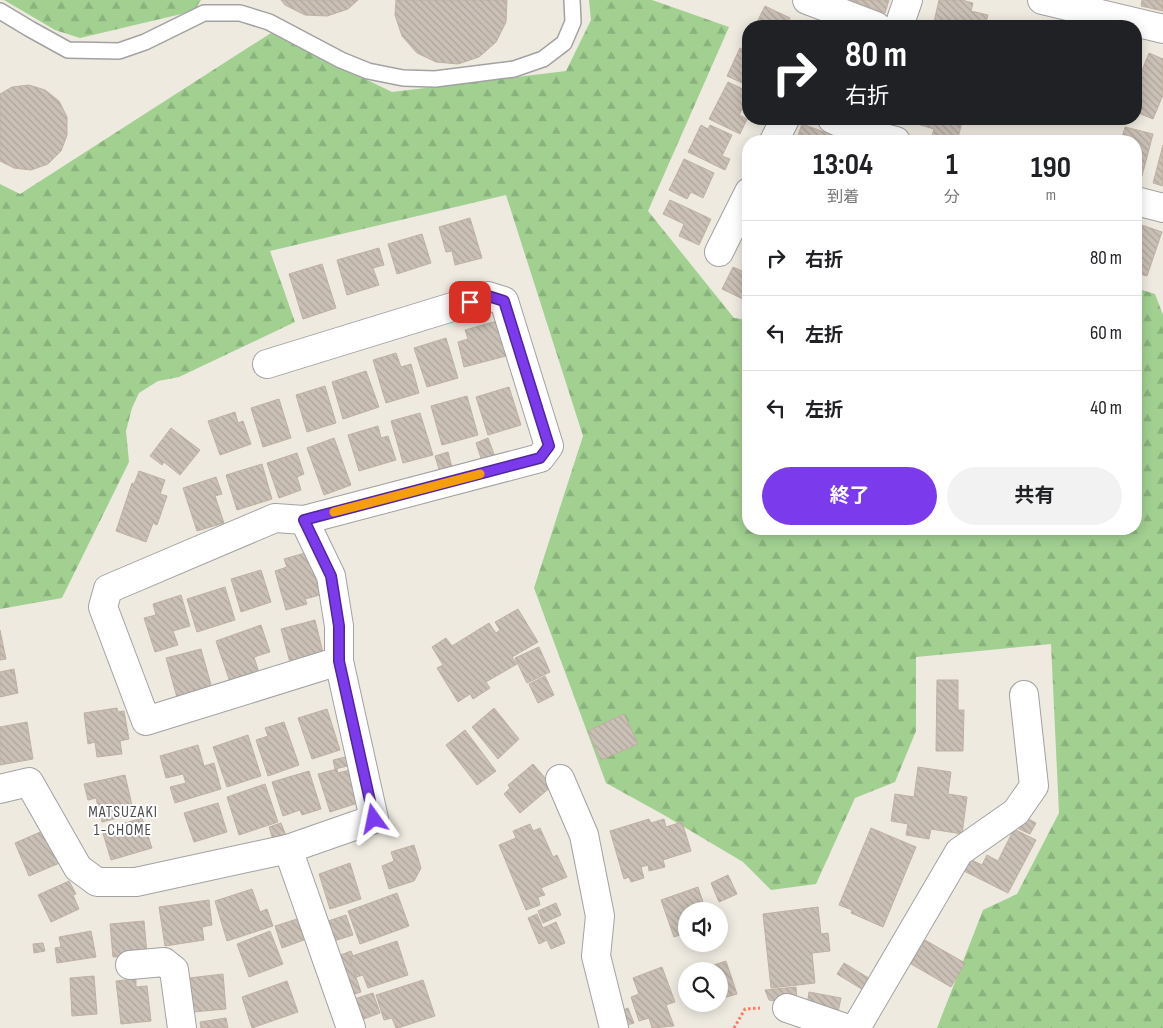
<!DOCTYPE html>
<html lang="ja">
<head>
<meta charset="utf-8">
<style>
	body { margin:0; font-family:"Sofia Sans Condensed","Noto Sans JP",sans-serif; background:#f2f2f2; color:#202124; height:100vh; display:flex; flex-direction:column; font-size:19px; white-space:nowrap }
	* { box-sizing:border-box; margin:0 }
	p { font-size:16px; color:#757577 }
	.icon { flex:none; width:28px; height:28px; fill:none; stroke:currentColor; stroke-width:2; stroke-linecap:round; stroke-linejoin:round }
	.map { position:relative; flex:1; overflow:hidden }
	.details { position:absolute; left:742px; top:135px; width:400px; height:400px; display:flex; flex-direction:column; background:#fff; border-radius:20px; box-shadow:0 2px 12px #0003 }
	.details>* { flex:none }
	.banner { position:absolute; left:742px; top:20px; width:400px; height:105px; border-radius:20px; box-shadow:0 2px 12px #0003; background:#202124; color:#fff; overflow:hidden }
	.fabs { position:absolute; left:678px; top:902px; display:grid; gap:10px }
	.fabs a { display:grid; place-items:center; width:50px; height:50px; border-radius:50%; background:#fff; box-shadow:0 2px 12px #0003; font-size:25px }
	.pin { position:absolute; display:grid; place-items:center; width:42px; height:42px; color:#fff; margin:-21px; border-radius:10px; box-shadow:0 2px 8px #0006 }
	.me { position:absolute; width:55px; margin:-28px; rotate:348deg; stroke-linejoin:round; filter:drop-shadow(0 0 4px #0008) }
	.turn { display:flex; align-items:center; gap:18px; height:105px; padding:0 20px; font-size:22px }
	.turn .icon { width:65px; height:65px; stroke-width:2.5 }
	.turn b { display:block; font-size:35px; line-height:42px }
	.eta { display:flex; justify-content:space-evenly; align-items:center; height:85px; text-align:center }
	.eta b { font-size:30px; font-weight:700; line-height:35px }
	.primary-button { display:flex; gap:10px; margin-top:auto; padding:10px 20px }
	.primary-button a { flex:1; height:58px; border-radius:30px; background:#7c3aed; color:#fff; font-size:20px; font-weight:700; line-height:58px; text-align:center }
	.primary-button a+a { background:#f2f2f2; color:#202124 }
	ul { padding:0; list-style:none }
	li { display:flex; align-items:center; gap:15px; height:75px; padding:0 20px; border-top:1px solid #e0e0e0 }
	li div { flex:1 }
	li b { display:block; font-size:19px }
	li em { font-style:normal }
	.map>svg:first-child { display:block }
	.forest { fill:url(#forest-firs) }
	.building { fill:url(#building-back-hatch); stroke:#c0b1a1 }
	.lines { fill:none; stroke-linecap:round; stroke-linejoin:round }
	.lane-casing { stroke:#a2a2a2; stroke-width:18 }
	.street-casing { stroke:#a2a2a2; stroke-width:30 }
	.path { stroke:#ff7960; stroke-width:3; stroke-dasharray:2.5 2.5; stroke-linecap:butt }
	.lane { stroke:#fff; stroke-width:15 }
	.street { stroke:#fff; stroke-width:28 }
	.route-casing { stroke:#51269a; stroke-width:12 }
	.route { stroke:#7c3aed; stroke-width:9 }
	.slow { stroke:#f59e0b; stroke-width:9 }
	.labels { text-anchor:middle; stroke-width:4; stroke-linejoin:round; paint-order:stroke }
	.neighbourhood-label { font-size:16px; letter-spacing:1px; fill:#4e4e4e; stroke:#fff }
</style>
</head>
<body>
<div class="map">
<svg width="1163" height="1028" viewBox="0 0 1163 1028">
	<defs>
		<pattern id="forest-firs" width="22" height="20" patternUnits="userSpaceOnUse" patternTransform="scale(1.25)"><rect width="22" height="20" fill="#a1d091"/><path d="M5 1l3.5 6h-7zM16 11l3.5 6h-7z" fill="#8ab27c"/></pattern>
		<pattern id="building-back-hatch" width="6" height="6" patternUnits="userSpaceOnUse" patternTransform="scale(1.25)"><rect width="6" height="6" fill="#cac0b6"/><path d="M-1 5l2 2M0 0l6 6M5-1l2 2" fill="none" stroke="#ada49c"/></pattern>
	</defs>
	<rect width="100%" height="100%" fill="#eeeae0"/>
	<g class="forest">
		<polygon points="4,0 201,0 194,11 80,38 55,30"/>
		<polygon points="589,0 652,0 729,27 648,211 734,318 749,320 749,529 1136,529 1136,288 1155,294 1163,315 1163,1028 937,1028 983,910 1017,894 1059,813 1051,644 916,657 916,731 895,782 855,798 816,884 771,890 743,862 664,815 606,783 534,588 583,436 506,195 270,251 295,322 179,377 158,381 139,393 132,408 126,431 129,462 62,598 0,609 0,184 20,194 271,33 392,92 566,71 591,20"/>
	</g>
	<g class="building">
		<polygon points="281,0 358,0 348,9 327,16 305,15 285,5"/>
		<polygon points="396,0 507,0 506,22 496,42 479,57 458,64 436,62 417,53 402,36 395,15"/>
		<polygon points="850,0 889,0 885,13"/>
		<polygon points="939,0 962,0 973,3 971,11 988,15 985,26 933,26"/>
		<polygon points="1142,0 1163,0 1163,11 1141,6"/>
		<polygon points="765,6 790,18 786,26 755,26"/>
		<polygon points="747,42 749,43 749,86 727,76 740,48 744,49"/>
		<polygon points="1149,53 1163,59 1163,95 1153,119 1136,112 1136,85"/>
		<polygon points="728,82 749,92 749,96 739,115 747,119 740,134 709,119"/>
		<polygon points="29,85 45,90 59,101 67,117 67,135 61,151 48,164 31,170 14,168 0,161 0,94 12,87"/>
		<polygon points="918,119 963,119 957,141 932,136 934,129 917,124"/>
		<polygon points="802,124 835,136 833,141 796,141"/>
		<polygon points="701,125 708,129 710,125 732,135 722,156 730,159 725,170 688,152"/>
		<polygon points="1125,127 1153,134 1142,176 1136,175 1136,141 1121,141"/>
		<polygon points="1163,145 1163,186 1153,183"/>
		<polygon points="684,159 714,173 703,198 691,192 687,199 669,190"/>
		<polygon points="670,200 711,219 699,245 679,236 684,224 663,214"/>
		<polygon points="470,218 482,258 455,265 452,251 446,252 439,227"/>
		<polygon points="1136,223 1162,232 1147,276 1136,273"/>
		<polygon points="422,234 431,263 397,274 388,244"/>
		<polygon points="379,248 384,265 373,268 379,285 347,295 337,260"/>
		<polygon points="322,264 336,308 303,319 289,274"/>
		<polygon points="733,267 749,274 749,302 722,289"/>
		<polygon points="497,321 506,356 464,367 458,342 468,339 465,330"/>
		<polygon points="446,338 458,378 427,387 414,348"/>
		<polygon points="396,353 401,367 411,364 419,393 386,403 373,360"/>
		<polygon points="366,371 379,407 343,419 332,382"/>
		<polygon points="325,386 336,423 307,432 296,395"/>
		<polygon points="509,387 521,425 488,435 476,397"/>
		<polygon points="467,396 478,435 442,445 431,406"/>
		<polygon points="279,399 291,438 263,447 251,408"/>
		<polygon points="235,412 238,423 243,421 251,444 220,455 208,421"/>
		<polygon points="420,413 433,455 403,463 391,421"/>
		<polygon points="378,426 381,438 388,436 396,460 359,471 348,435"/>
		<polygon points="171,428 200,450 180,475 164,462 162,465 150,456"/>
		<polygon points="334,438 351,485 324,495 307,448"/>
		<polygon points="488,438 497,462 484,467 476,443"/>
		<polygon points="448,452 454,475 442,479 435,456"/>
		<polygon points="297,453 304,474 297,477 301,490 279,498 267,463"/>
		<polygon points="262,464 272,499 237,510 226,475"/>
		<polygon points="139,471 165,480 160,494 167,496 157,525 153,523 146,542 116,531 132,483 134,484"/>
		<polygon points="216,477 222,494 215,496 224,523 197,531 183,488"/>
		<polygon points="308,552 320,595 305,599 307,604 286,610 275,571 287,567 284,559"/>
		<polygon points="261,570 271,602 241,612 231,579"/>
		<polygon points="225,587 235,620 197,632 187,599"/>
		<polygon points="181,595 190,626 173,631 178,645 155,652 144,618 156,615 153,604"/>
		<polygon points="518,609 538,642 512,657 517,664 486,682 490,688 473,699 470,694 458,702 437,668 443,665 432,647 446,638 452,646 489,623 496,633 500,630 495,622"/>
		<polygon points="315,620 325,661 292,670 281,629"/>
		<polygon points="261,625 270,652 254,657 260,676 231,685 216,641"/>
		<polygon points="0,630 6,659 0,660"/>
		<polygon points="539,647 550,672 527,683 515,658"/>
		<polygon points="201,649 213,692 178,701 166,658"/>
		<polygon points="14,669 18,693 0,697 0,672"/>
		<polygon points="545,676 554,695 538,703 529,684"/>
		<polygon points="937,680 958,680 958,710 964,710 963,751 936,751"/>
		<polygon points="117,708 118,712 124,711 129,739 120,741 122,754 97,757 95,742 88,744 84,713"/>
		<polygon points="494,708 519,739 498,759 472,727"/>
		<polygon points="327,709 340,750 312,759 298,718"/>
		<polygon points="624,714 638,744 601,760 588,731"/>
		<polygon points="27,722 33,759 0,765 0,727"/>
		<polygon points="284,722 299,765 268,776 256,740 268,736 265,728"/>
		<polygon points="465,730 496,771 477,785 446,745"/>
		<polygon points="248,735 261,776 227,787 213,747"/>
		<polygon points="198,745 204,766 214,763 221,789 175,803 170,787 186,783 183,774 166,778 160,756"/>
		<polygon points="358,754 360,763 335,769 333,760"/>
		<polygon points="533,764 552,786 520,813 504,794 510,788 508,785"/>
		<polygon points="918,767 951,772 948,794 967,797 962,834 931,829 929,839 906,835 908,824 891,821 895,794 914,797"/>
		<polygon points="357,768 367,800 330,812 318,774 337,769 338,773"/>
		<polygon points="309,771 321,809 302,815 300,810 283,816 272,782"/>
		<polygon points="125,775 134,814 102,822 96,798 88,800 84,784"/>
		<polygon points="265,784 278,822 239,835 227,797"/>
		<polygon points="218,803 227,832 194,842 184,813"/>
		<polygon points="1025,817 1036,823 1030,834 1019,829"/>
		<polygon points="142,818 152,848 111,860 102,830"/>
		<polygon points="649,819 651,823 664,819 666,827 682,822 691,851 663,860 665,867 649,871 648,865 641,867 644,878 631,882 629,877 624,879 610,831"/>
		<polygon points="281,823 287,838 274,843 269,827"/>
		<polygon points="530,824 533,831 540,828 553,857 557,855 567,877 541,888 545,895 538,897 540,905 526,910 499,845 516,838 513,831"/>
		<polygon points="871,828 916,847 883,927 851,913 852,910 839,905"/>
		<polygon points="47,829 62,862 29,876 15,843"/>
		<polygon points="1014,829 1036,840 1008,893 964,871 970,859 982,865 987,855 998,861"/>
		<polygon points="414,845 421,868 414,881 389,889 382,866 394,861 391,852"/>
		<polygon points="350,863 361,899 330,909 319,874"/>
		<polygon points="728,875 737,894 719,902 711,883"/>
		<polygon points="69,881 76,894 73,895 79,909 51,922 38,895"/>
		<polygon points="698,887 706,911 686,911 686,933 674,937 661,900"/>
		<polygon points="252,889 260,912 267,909 273,926 227,941 215,901"/>
		<polygon points="397,893 409,926 360,944 348,911"/>
		<polygon points="209,900 212,925 202,927 204,940 165,946 159,907"/>
		<polygon points="556,903 561,915 543,923 538,911"/>
		<polygon points="818,907 821,934 828,933 830,951 812,953 815,983 771,988 763,914"/>
		<polygon points="537,914 543,928 556,922 565,943 551,949 547,940 539,944 528,918"/>
		<polygon points="346,915 353,935 334,941 328,921"/>
		<polygon points="297,919 304,940 282,948 275,926"/>
		<polygon points="144,921 147,954 113,957 110,924"/>
		<polygon points="91,931 96,957 57,963 55,948 61,947 59,937"/>
		<polygon points="270,931 283,964 249,977 237,944"/>
		<polygon points="925,940 965,963 951,987 911,964"/>
		<polygon points="397,941 408,975 368,988 363,975 356,977 349,957"/>
		<polygon points="43,943 45,951 34,953 33,944"/>
		<polygon points="351,951 353,956 349,957 361,992 352,995 338,956"/>
		<polygon points="726,961 737,994 719,999 719,971 709,971 708,967"/>
		<polygon points="844,963 872,980 865,991 837,974"/>
		<polygon points="662,967 675,1002 666,1005 674,1026 652,1028 649,1018 639,1021 631,997 639,994 633,978"/>
		<polygon points="223,974 226,1009 193,1012 189,978"/>
		<polygon points="94,976 97,1014 72,1016 70,978"/>
		<polygon points="136,979 136,987 147,986 151,1021 121,1024 116,981"/>
		<polygon points="423,980 435,1016 398,1028 396,1028 392,1018 384,1020 376,995"/>
		<polygon points="287,981 298,1012 252,1028 242,997"/>
		<polygon points="796,987 797,1005 769,1000 765,990"/>
		<polygon points="809,992 841,998 838,1012 807,1006"/>
		<polygon points="373,993 380,1013 361,1020 354,999"/>
		<polygon points="628,1008 634,1023 627,1025 621,1011"/>
		<polygon points="226,1018 228,1028 201,1028 200,1022"/>
	</g>
	<g class="lines">
		<defs>
			<polyline id="lane" points="0,11 30,29 68,50 119,51 145,42 204,13 240,13 269,22 341,60 368,71 403,78 435,79 514,69 543,59 564,43 573,22 572,0"/>
			<g id="street">
				<polyline points="807,0 876,26"/>
				<polyline points="1042,0 1163,29"/>
				<polyline points="899,26 908,0"/>
				<polyline points="832,119 865,133 896,141"/>
				<polyline points="774,141 785,119"/>
				<polyline points="1136,201 1163,208"/>
				<polyline points="719,252 749,192"/>
				<polyline points="267,364 488,296 504,301 549,446 540,458 304,520"/>
				<polyline points="560,779 584,835 600,916 596,956 614,1028"/>
				<polyline points="0,789 29,782 78,868 97,882 136,882 288,849 374,819 339,661 339,626 331,576 304,520 275,518 108,589 103,607 146,721 339,661"/>
				<polyline points="288,849 351,1028"/>
				<polyline points="130,965 164,962 174,970 182,1028"/>
				<polyline points="787,1008 845,1028"/>
				<polyline points="856,1028 959,852 1016,812 1034,786 1024,695"/>
			</g>
		</defs>
		<use href="#lane" class="lane-casing"/>
		<use href="#street" class="street-casing"/>
		<polyline class="path" points="734,1028 745,1009 760,1008"/>
		<use href="#lane" class="lane"/>
		<use href="#street" class="street"/>
	</g>
	<g class="lines">
		<defs>
			<polyline id="route" points="374,819 339,661 339,626 331,576 304,520 540,458 549,446 504,301 488,296 470,302"/>
		</defs>
		<use href="#route" class="route-casing"/>
		<use href="#route" class="route"/>
		<polyline class="slow" points="334,512 480,474"/>
	</g>
	<g class="labels">
		<g class="neighbourhood-label">
			<text x="123" y="817">MATSUZAKI<tspan x="123" dy="18">1-CHOME</tspan></text>
		</g>
	</g>
</svg>
<div class="fabs">
<a><svg class="icon" aria-label="sound" viewBox="0 0 24 24"><path d="M4 9h4l5-4v14l-5-4H4zM17 9q2 3 0 6"/></svg></a>
<a><svg class="icon" aria-label="search" viewBox="0 0 24 24"><circle cx="10" cy="10" r="6"/><path d="M15 15l6 6"/></svg></a>
</div>
<div class="pin" style="left:470px;top:302px;background:#d93025"><svg class="icon" aria-label="arrive" viewBox="0 0 24 24"><path d="M6 21V4h12l-3 4 3 4H6"/></svg></div>
<svg class="me" style="left:374px;top:819px" viewBox="-20 -20 40 40"><path d="M0-17L14 15 0 8-14 15z" fill="#7c3aed" stroke="#fff" stroke-width="4"/></svg>
<div class="banner">
<div class="turn"><svg class="icon" aria-label="right" viewBox="0 0 24 24"><path d="M7 20v-9h11M14 6l5 5-5 5"/></svg><div><b>80 m</b>右折</div></div>
</div>
<section class="details">
<div class="eta">
<div><b>13:04</b><p>到着</p></div>
<div><b>1</b><p>分</p></div>
<div><b>190</b><p>m</p></div>
</div>
<ul>
<li><svg class="icon" aria-label="right" viewBox="0 0 24 24"><path d="M7 20v-9h11M14 6l5 5-5 5"/></svg><div><b>右折</b></div><em>80 m</em></li>
<li><svg class="icon" aria-label="left" viewBox="0 0 24 24"><path d="M17 20v-9H6M10 6l-5 5 5 5"/></svg><div><b>左折</b></div><em>60 m</em></li>
<li><svg class="icon" aria-label="left" viewBox="0 0 24 24"><path d="M17 20v-9H6M10 6l-5 5 5 5"/></svg><div><b>左折</b></div><em>40 m</em></li>
</ul>
<div class="primary-button"><a>終了</a><a>共有</a></div>
</section>
</div>
</body>
</html>
